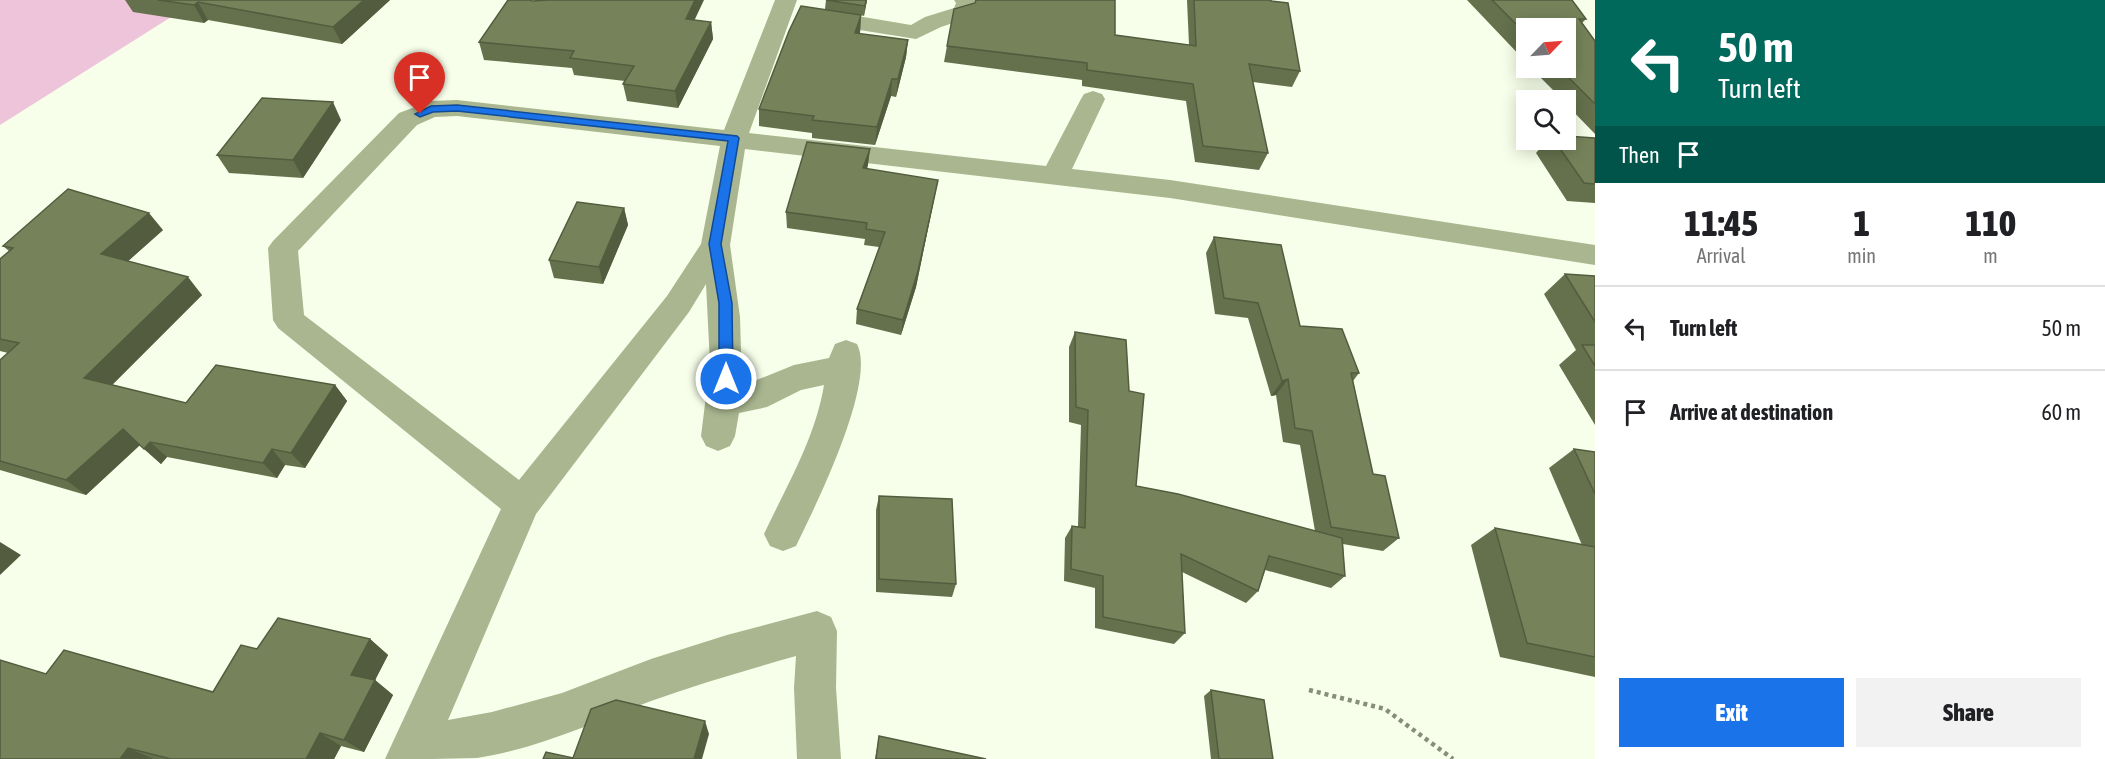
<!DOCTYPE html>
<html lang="en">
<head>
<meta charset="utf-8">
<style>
	body { margin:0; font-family:"Asap Condensed",sans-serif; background:#f2f2f2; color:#202124; height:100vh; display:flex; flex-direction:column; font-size:22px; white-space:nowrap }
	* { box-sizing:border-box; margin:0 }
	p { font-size:20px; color:#757577 }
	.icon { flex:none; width:33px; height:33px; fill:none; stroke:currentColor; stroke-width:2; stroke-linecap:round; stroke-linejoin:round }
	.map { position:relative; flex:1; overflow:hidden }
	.drawer { display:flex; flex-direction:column; background:#fff; width:510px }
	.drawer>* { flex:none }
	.top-card { background:#00695c; color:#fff; overflow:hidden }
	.needle { width:39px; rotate:65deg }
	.tools { position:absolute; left:1516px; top:18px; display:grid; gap:12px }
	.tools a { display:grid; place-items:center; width:60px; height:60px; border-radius:0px; background:#fff; box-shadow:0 3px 15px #0003; font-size:30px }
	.pin { position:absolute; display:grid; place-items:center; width:51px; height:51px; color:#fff; margin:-62px -26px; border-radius:50% 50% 50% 0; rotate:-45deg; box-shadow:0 0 6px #0007 }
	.pin .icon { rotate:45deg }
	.me { position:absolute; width:66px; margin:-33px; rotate:0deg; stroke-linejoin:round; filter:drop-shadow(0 0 4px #0008) }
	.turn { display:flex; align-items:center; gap:21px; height:126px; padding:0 24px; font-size:27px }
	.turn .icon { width:78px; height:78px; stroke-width:2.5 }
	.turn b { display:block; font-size:42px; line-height:51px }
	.then { display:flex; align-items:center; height:57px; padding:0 24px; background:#0003; gap:12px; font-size:22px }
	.eta { display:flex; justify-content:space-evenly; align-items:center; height:102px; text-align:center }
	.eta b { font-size:36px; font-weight:800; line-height:42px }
	.button { display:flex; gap:12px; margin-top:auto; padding:12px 24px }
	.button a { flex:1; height:69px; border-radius:0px; background:#1a73e8; color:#fff; font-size:24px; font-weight:800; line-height:69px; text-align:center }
	.button a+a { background:#f2f2f2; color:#202124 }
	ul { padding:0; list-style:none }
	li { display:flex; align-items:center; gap:18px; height:84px; padding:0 24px; border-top:2px solid #e0e0e0 }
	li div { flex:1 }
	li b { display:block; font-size:22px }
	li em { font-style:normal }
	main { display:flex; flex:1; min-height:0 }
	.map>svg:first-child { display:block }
	.green { fill:#edc4da }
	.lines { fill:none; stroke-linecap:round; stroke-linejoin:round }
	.path { stroke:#878c7c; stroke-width:4.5; stroke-dasharray:4 4; stroke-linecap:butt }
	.minor { fill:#a9b690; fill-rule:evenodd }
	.wall { fill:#65714d }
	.shaded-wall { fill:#535c3f }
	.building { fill:#76835a; stroke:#535c3f; stroke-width:1.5 }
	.route { fill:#1a73e8; stroke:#114b97; stroke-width:1.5 }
</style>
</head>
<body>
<main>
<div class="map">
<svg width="1595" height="759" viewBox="0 0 1595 759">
	<rect width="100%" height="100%" fill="#f7fee9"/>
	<polygon class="green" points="0,0 198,0 0,125"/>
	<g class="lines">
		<polyline class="path" points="1309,690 1385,709 1453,759"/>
		<g class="minor">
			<path d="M775,0H797L749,133L1046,166L1081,99L1084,94L1093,91L1102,94L1105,99L1072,169L1170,180L1595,245V265L1170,198L745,149L730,245L740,317L742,386L794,365L829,358L835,344L846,340L857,344C877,382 815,507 796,546L783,551L770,546L764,534C787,485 815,439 824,385L801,390L767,407L739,413L735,436L730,446L718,451L706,446L701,436L710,364L706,284L689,312L536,514L448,720L492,712L562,693L651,659L727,635L817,611L831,617L837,631L836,688L841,759H797L794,688L796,656C747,670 698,684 651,701C594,722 537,749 477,758C448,759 415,759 385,759L501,509L278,328L273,320L268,248L273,241L399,113L431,101L457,100L724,130ZM457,116L720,146L701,244L667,296L519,480L304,315L298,251L417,125L435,117Z"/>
			<polygon points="954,0 978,0 979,2 971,17 941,27 916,39 816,23 808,21 805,16 808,11 816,9 911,25 925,17 954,8 956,3"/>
		</g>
	</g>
	<g class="wall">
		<polygon points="125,0 390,0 342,44 208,20 204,23 133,12"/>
		<polygon points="826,0 867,0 864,16 861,15 860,34 908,40 906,57 896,97 891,96 875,145 812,138 812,133 759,126 759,109 825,9"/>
		<polygon points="1187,0 1271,0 1300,71 1292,87 1253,82 1268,153 1259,170 1195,162 1186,101 1082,86 1082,80 944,62 947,46 1115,35 1189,45"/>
		<polygon points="1467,0 1572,0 1586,19 1582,23 1595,41 1595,134 1566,104 1566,100 1563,100 1531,68 1566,68 1527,28 1527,63"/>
		<polygon points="542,1 711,22 713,39 678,108 627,101 623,84 625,81 574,75 572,68 484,60 479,42"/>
		<polygon points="341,120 303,178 229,173 217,155"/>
		<polygon points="1595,138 1595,203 1567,201 1536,153 1547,140"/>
		<polygon points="870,149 867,169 938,180 916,287 901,335 856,324 857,309 879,247 864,245 865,239 787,228 786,212"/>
		<polygon points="624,208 628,225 603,284 554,278 549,260"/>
		<polygon points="163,230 128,261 202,295 112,385 186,403 335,385 347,401 305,468 285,465 277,478 167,457 161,464 140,445 86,495 0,470 0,360 8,353 0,351 0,259 9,251 3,246"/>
		<polygon points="1214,237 1300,326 1359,373 1353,381 1373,474 1399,538 1383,551 1343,544 1345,576 1331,588 1265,570 1258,591 1246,603 1182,572 1185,633 1174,644 1095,628 1095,588 1064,581 1065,538 1072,526 1078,526 1081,425 1069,422 1069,347 1075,332 1129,391 1136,486 1315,531 1300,445 1283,442 1276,395 1271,396 1248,318 1215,314 1206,253"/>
		<polygon points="1565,274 1595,276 1595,425 1559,365 1576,350 1544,294"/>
		<polygon points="1574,449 1595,452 1595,677 1500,657 1471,545 1495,528 1582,545 1549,468"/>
		<polygon points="879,496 956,584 952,597 876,592 876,510"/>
		<polygon points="370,639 388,655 375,680 393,695 364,752 341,746 334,759 0,759 46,674 213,692 257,649"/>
		<polygon points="1211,690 1273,759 1211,759 1204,696"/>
		<polygon points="879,736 986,759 875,759"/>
	</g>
	<g class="shaded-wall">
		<polygon points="364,0 390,0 342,44 333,27"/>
		<polygon points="695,0 704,0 687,36 686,19"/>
		<polygon points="866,0 867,0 864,16 865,6"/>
		<polygon points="198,2 208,20 204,23 194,5"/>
		<polygon points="861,15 860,32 854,51 855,33"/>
		<polygon points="711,22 713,39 678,108 675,91"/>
		<polygon points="908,40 906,57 896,97 898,79"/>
		<polygon points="892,79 891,96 875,145 877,127"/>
		<polygon points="333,102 341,120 303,178 293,160"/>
		<polygon points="870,149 868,165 862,185 863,168"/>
		<polygon points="938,180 916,287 901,335 903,320"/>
		<polygon points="624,208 628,225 603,284 599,267"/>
		<polygon points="149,213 163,230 117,271 101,254"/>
		<polygon points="188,277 202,295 102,395 84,378"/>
		<polygon points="1288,379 1276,395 1271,396 1282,381"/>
		<polygon points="335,385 347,401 305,468 291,453"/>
		<polygon points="123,429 140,445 86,495 66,480"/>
		<polygon points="150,442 167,457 161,464 144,449"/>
		<polygon points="272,449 285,465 277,478 263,463"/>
		<polygon points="0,542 21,555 0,575"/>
		<polygon points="370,639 388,655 372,686 375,680 393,695 364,752 344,740 351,675"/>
		<polygon points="705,721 709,734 702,759 694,759"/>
		<polygon points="320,733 341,746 334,759 306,759"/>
		<polygon points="128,748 154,759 120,759"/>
	</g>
	<g class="building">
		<polygon points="158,0 364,0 333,27 198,2 194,5"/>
		<polygon points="508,0 531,0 532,1 549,0 695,0 686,19 711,22 675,91 623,84 634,66 570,58 574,51 479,42"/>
		<polygon points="826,0 866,0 865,6"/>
		<polygon points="976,0 1115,0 1115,35 1196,46 1194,0 1271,0 1271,1 1288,3 1300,71 1249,64 1268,153 1203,146 1193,84 1087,70 1087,63 947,46 954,9 975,3"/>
		<polygon points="1492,0 1572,0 1586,19 1579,19 1595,41 1595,104 1559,68 1566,68 1566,28 1527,28 1527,35"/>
		<polygon points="801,6 861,15 855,33 908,40 898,79 892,79 877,127 812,120 814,116 759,109 789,31"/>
		<polygon points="262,98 333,102 293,160 217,155"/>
		<polygon points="1566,136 1595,138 1595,184 1584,183 1554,140 1566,140"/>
		<polygon points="807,142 870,149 863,168 938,180 918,271 903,320 857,309 885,232 866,229 867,223 786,212"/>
		<polygon points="68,189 149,213 101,254 188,277 84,378 186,403 216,365 335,385 291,453 272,449 263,463 150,442 144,449 123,429 66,480 0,461 0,360 19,343 0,339 0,259 13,248 3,246"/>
		<polygon points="577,202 624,208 599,267 549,260"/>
		<polygon points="1214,237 1281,245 1300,326 1342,329 1359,373 1351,373 1373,474 1385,476 1399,538 1331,527 1312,431 1295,428 1288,379 1282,381 1258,303 1224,298"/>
		<polygon points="1565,274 1595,276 1595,322"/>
		<polygon points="1075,332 1126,340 1129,391 1144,394 1136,486 1178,494 1342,538 1345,576 1269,556 1258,591 1181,554 1185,633 1103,617 1103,576 1071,569 1072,526 1085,528 1088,410 1076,407"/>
		<polygon points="1582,345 1595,345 1595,366"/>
		<polygon points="1574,449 1595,452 1595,494"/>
		<polygon points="879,496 952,499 956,584 879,579"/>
		<polygon points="1495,528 1595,547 1595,657 1527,643"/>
		<polygon points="278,618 370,639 351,675 375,680 344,740 320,733 306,759 171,759 128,748 120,759 0,759 0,660 46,674 64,650 213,692 241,645 257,649"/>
		<polygon points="1211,690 1264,700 1273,759 1219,759"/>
		<polygon points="616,700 705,721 694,759 543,759 546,752 573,758 591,709"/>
		<polygon points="879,736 986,759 876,759"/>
	</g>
	<polygon class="route" points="457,105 737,136 739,138 721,244 732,303 733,379 731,383 721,383 719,379 719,303 709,244 728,141 457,111 433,112 420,117 415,114 431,106"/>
</svg>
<div class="tools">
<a><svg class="needle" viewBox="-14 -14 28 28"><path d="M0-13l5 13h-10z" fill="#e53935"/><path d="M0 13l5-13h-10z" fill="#757577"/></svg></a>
<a><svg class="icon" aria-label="search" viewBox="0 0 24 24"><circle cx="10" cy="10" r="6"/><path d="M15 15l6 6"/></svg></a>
</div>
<div class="pin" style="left:420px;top:114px;background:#d93025"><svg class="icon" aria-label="arrive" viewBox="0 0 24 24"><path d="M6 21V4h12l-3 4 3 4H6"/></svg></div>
<svg class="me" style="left:726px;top:379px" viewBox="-20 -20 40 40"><circle r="17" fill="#1a73e8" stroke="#fff" stroke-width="3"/><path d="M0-11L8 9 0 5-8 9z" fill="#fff"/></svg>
</div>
<section class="drawer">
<div class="top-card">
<div class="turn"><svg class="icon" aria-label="left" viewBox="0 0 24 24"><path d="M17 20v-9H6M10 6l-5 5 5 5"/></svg><div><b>50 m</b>Turn left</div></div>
<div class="then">Then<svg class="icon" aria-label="arrive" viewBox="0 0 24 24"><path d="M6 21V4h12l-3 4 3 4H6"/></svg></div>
</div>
<div class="eta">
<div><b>11:45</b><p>Arrival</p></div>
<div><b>1</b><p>min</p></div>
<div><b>110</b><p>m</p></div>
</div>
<ul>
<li><svg class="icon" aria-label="left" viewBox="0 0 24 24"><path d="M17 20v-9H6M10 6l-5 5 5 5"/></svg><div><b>Turn left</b></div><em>50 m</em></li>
<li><svg class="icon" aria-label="arrive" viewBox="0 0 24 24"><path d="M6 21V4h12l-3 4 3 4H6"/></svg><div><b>Arrive at destination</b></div><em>60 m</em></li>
</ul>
<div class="button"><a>Exit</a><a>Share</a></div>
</section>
</main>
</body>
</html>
